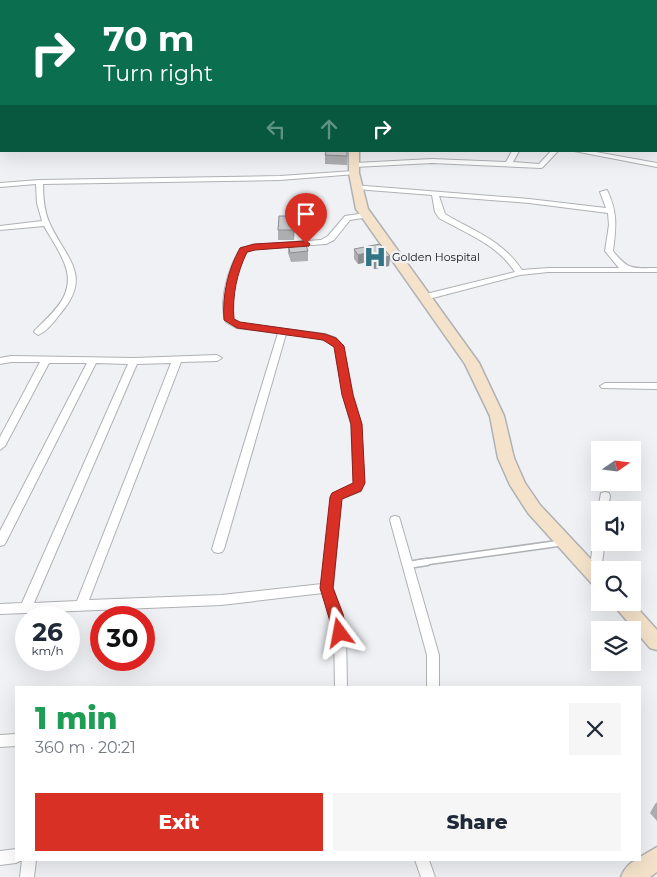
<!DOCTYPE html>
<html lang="en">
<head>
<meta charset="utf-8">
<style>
	body { margin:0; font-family:Montserrat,sans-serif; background:#f6f6f7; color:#1f2937; height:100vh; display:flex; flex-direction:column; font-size:19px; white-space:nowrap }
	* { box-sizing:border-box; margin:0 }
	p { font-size:16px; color:#747a83 }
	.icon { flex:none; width:28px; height:28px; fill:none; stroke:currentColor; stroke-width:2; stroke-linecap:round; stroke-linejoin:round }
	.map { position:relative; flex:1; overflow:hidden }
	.sheet { position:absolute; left:15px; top:686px; width:626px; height:175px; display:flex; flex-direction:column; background:#fff; border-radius:0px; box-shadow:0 5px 20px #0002 }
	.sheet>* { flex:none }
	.top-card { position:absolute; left:0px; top:0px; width:658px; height:152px; box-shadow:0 5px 20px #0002; background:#0b6e4f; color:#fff; overflow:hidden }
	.needle { width:32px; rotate:76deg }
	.controls { position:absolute; left:591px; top:441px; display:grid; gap:10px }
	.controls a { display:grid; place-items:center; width:50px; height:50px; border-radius:0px; background:#fff; box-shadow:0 5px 20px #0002; font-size:25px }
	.speed { position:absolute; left:15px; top:606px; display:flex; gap:10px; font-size:25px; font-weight:700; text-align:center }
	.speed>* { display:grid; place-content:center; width:65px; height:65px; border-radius:50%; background:#fff; box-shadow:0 5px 20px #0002; line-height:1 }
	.speed small { font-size:12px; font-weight:400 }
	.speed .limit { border:8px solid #d22; background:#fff; color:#111 }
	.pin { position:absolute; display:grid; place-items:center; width:42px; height:42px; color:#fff; margin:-51px -21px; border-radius:50% 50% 50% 0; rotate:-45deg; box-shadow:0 0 5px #0007 }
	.pin .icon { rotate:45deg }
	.me { position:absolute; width:55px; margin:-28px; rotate:347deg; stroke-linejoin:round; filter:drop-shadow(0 0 4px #0008) }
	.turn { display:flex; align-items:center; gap:18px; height:105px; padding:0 20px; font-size:22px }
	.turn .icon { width:65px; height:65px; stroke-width:2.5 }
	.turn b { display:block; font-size:35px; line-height:42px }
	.lanes { display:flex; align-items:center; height:48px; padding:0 20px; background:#0003; justify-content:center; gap:25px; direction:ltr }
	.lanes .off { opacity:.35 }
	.round { display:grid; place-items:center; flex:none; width:52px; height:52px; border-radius:0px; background:#f6f6f7 }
	.summary { display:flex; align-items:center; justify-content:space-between; height:85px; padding:0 20px }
	h1 { font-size:30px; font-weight:800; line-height:38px; color:#1e9e55 }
	.button { display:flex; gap:10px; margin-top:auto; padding:10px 20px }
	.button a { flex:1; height:58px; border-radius:0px; background:#d93025; color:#fff; font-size:20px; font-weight:800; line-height:58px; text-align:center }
	.button a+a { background:#f6f6f7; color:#1f2937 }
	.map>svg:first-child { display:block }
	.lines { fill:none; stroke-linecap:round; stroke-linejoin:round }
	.lane-far1-casing { stroke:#afb1b4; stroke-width:8 }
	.lane-casing { stroke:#afb1b4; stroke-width:9 }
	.street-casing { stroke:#afb1b4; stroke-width:2 }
	.secondary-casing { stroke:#afb1b4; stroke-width:3 }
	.lane-far1 { stroke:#fff; stroke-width:5 }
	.lane { stroke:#fff; stroke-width:6 }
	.street { fill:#fff; fill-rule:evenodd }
	.secondary { fill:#f4e2ca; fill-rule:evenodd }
	.wall { fill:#acaeb0 }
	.shaded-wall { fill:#8c8d90 }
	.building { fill:#c8cacd; stroke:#8c8d90 }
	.route { fill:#d93025; stroke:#8d1f18 }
	.labels { text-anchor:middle; stroke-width:5; stroke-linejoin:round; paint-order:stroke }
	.far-poi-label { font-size:11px; fill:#0e0f10; stroke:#eff1f4; text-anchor:start }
</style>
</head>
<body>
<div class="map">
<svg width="657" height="877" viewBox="0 0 657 877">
	<rect width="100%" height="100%" fill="#eff1f4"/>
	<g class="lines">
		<defs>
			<polyline id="lane-far1" points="418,563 561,543"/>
			<polyline id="lane" points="408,565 427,562"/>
			<g id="street">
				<polygon points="272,0 280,0 281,1 272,1"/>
				<polygon points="382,0 394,0 395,1 384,1"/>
				<polygon points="576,0 583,0 584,1 578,1"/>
				<rect x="656" y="14" width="1" height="4"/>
				<rect x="656" y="73" width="1" height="5"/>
				<rect x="0" y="106" width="1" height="4"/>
				<rect x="656" y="106" width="1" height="4"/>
				<polygon points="512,151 519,151 513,162 539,164 551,151 558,151 543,167 541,168 432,163 355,167 352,165 355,163 432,159 506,162"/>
				<polygon points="574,151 590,151 657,163 657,167"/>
				<path d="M354,171L358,173L356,174L280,180L43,184C43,197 44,210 49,222C65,258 94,275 60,314C55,321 46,332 38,335L34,332L35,330C56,310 78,291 63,260C58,248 50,237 44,226L0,230V226L42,221L37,203L36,184L0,187V183L40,180L280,176Z"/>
				<path d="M353,185L529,199L606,208L600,192L607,190C618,213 616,227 613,251C629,271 633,268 657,268V272H548L520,275L425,300L422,299V295L515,272C497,244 467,234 439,218L435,212L432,195L356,189H353ZM439,196L529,203L608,213L609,225L605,251L619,268H548L522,270C502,240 475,232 445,214Z"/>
				<path d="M366,213L370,215L369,217L350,220L334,240L326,244L255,249L247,252C234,272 232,295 233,319L239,323L325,334L336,338L343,346L353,395L361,424L364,483L361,491L341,499L333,588L342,614L346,633L347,688H335L334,633L330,614L323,593L221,605L0,614V604L22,603L128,364L96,363L6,542L4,545L0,546V531L87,363H49L5,446L0,450V437L40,362H11L0,364V358L11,356L134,358L217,355L222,358L217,361L181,362L89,600L221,595L322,584L331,497L332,494L353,485L354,483L351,424L343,395L335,347C323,335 302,337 286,334L224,549L222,552L218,553L214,552L212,549L278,333L237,328L226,322C218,301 229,266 241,248L254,245L321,240L328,236L345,216ZM171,363L77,601L34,603L137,364Z"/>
				<polygon points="605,383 657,383 657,389 602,388 600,386"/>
				<polygon points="605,492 609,493 610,496 608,510 600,510 600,513 598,510 601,493"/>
				<polygon points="395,516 399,517 400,520 439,655 439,688 427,688 427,655 390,520 391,517"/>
				<polygon points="600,532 600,542 605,542 600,576 595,580 591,578 589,575 594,536 596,533"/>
				<polygon points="16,734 16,746 0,747 0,735"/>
				<polygon points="16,849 16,860 36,860 34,877 20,877 22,860 16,863 0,865 0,851"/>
				<polygon points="415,860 429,860 435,877 421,877"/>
			</g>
			<g id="secondary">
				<polygon points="349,151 359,151 359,173 368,209 479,363 504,416 514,458 525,483 540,505 601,570 600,588 594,586 528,513 510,485 498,458 490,416 465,364 356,209 349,173"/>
				<polygon points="611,602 632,602 657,630 657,650 650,648"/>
				<path d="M657,847V872L650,877H621C624,869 631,860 640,860V857Z"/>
			</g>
		</defs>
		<use href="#lane-far1" class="lane-far1-casing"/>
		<use href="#lane" class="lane-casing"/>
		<use href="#street" class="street-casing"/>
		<use href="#secondary" class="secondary-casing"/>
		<use href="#lane-far1" class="lane-far1"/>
		<use href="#lane" class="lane"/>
		<use href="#street" class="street"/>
		<use href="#secondary" class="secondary"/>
	</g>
	<g class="wall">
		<polygon points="325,155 348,155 347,165 325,164"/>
		<polygon points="294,216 294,240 278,240 278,230"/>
		<polygon points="288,243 308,251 308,261 291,262 288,253"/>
		<polygon points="354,249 390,256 389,266 374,269 368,262 358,264 354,259"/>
		<polygon points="657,802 657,821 650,813 655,804"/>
	</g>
	<g class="shaded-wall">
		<polygon points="294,216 295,225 294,240 293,230"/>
		<polygon points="369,252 368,262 358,264 358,255"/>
		<polygon points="390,256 389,266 374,269 374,259"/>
	</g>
	<g class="building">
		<polygon points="326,151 347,151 347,156 325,155"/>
		<polygon points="279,216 294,216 293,230 278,230"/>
		<polygon points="305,242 308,251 290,253 288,243"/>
		<polygon points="380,244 390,256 374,259 369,252 358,255 354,249"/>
	</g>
	<path class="route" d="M306,241L310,244L309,246L255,250L247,252C237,273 232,295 234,319L240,322L325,334L336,338L344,346L353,395L362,424L365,483L361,491L342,499L333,588L343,614L347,633L345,638L340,639L335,638L320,588L330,497L332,493L353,483L351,424L342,395L334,347L323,340L237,328L224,320C222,295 228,270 240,248L254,244Z"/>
	<defs>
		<symbol id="hospital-bare" viewBox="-9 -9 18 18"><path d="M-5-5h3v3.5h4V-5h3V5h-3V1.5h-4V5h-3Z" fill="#327486" stroke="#eff1f4" stroke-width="2.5" paint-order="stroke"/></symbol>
	</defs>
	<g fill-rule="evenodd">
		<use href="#hospital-bare" x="359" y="241" width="32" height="32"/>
	</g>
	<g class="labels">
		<g class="far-poi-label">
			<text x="392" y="261">Golden Hospital</text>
		</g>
	</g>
</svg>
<div class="controls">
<a><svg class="needle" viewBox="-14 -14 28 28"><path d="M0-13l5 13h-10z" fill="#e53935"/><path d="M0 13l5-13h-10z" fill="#747a83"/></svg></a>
<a><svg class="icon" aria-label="sound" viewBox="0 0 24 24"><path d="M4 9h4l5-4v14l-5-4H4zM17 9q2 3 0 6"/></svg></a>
<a><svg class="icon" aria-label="search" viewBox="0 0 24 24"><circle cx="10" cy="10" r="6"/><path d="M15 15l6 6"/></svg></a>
<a><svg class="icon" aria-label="layers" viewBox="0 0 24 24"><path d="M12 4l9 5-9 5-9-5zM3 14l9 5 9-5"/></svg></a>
</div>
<div class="speed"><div>26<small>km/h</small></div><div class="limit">30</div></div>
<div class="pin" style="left:306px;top:244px;background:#d93025"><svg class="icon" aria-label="arrive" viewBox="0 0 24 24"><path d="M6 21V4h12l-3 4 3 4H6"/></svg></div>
<svg class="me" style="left:340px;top:633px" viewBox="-20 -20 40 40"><path d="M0-17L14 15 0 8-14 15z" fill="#d93025" stroke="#fff" stroke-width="4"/></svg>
<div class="top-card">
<div class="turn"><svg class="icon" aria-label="right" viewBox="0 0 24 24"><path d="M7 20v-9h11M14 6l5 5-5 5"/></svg><div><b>70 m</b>Turn right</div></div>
<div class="lanes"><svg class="icon off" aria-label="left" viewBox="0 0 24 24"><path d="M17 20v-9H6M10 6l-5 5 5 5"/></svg><svg class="icon off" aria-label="ahead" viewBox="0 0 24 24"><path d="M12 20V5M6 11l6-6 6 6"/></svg><svg class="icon" aria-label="right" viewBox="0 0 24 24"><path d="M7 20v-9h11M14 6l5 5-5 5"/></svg></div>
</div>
<section class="sheet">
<div class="summary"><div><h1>1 min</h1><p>360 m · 20:21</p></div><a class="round"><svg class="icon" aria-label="close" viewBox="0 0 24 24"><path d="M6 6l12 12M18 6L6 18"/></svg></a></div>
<div class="button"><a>Exit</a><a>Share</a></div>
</section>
</div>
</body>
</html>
